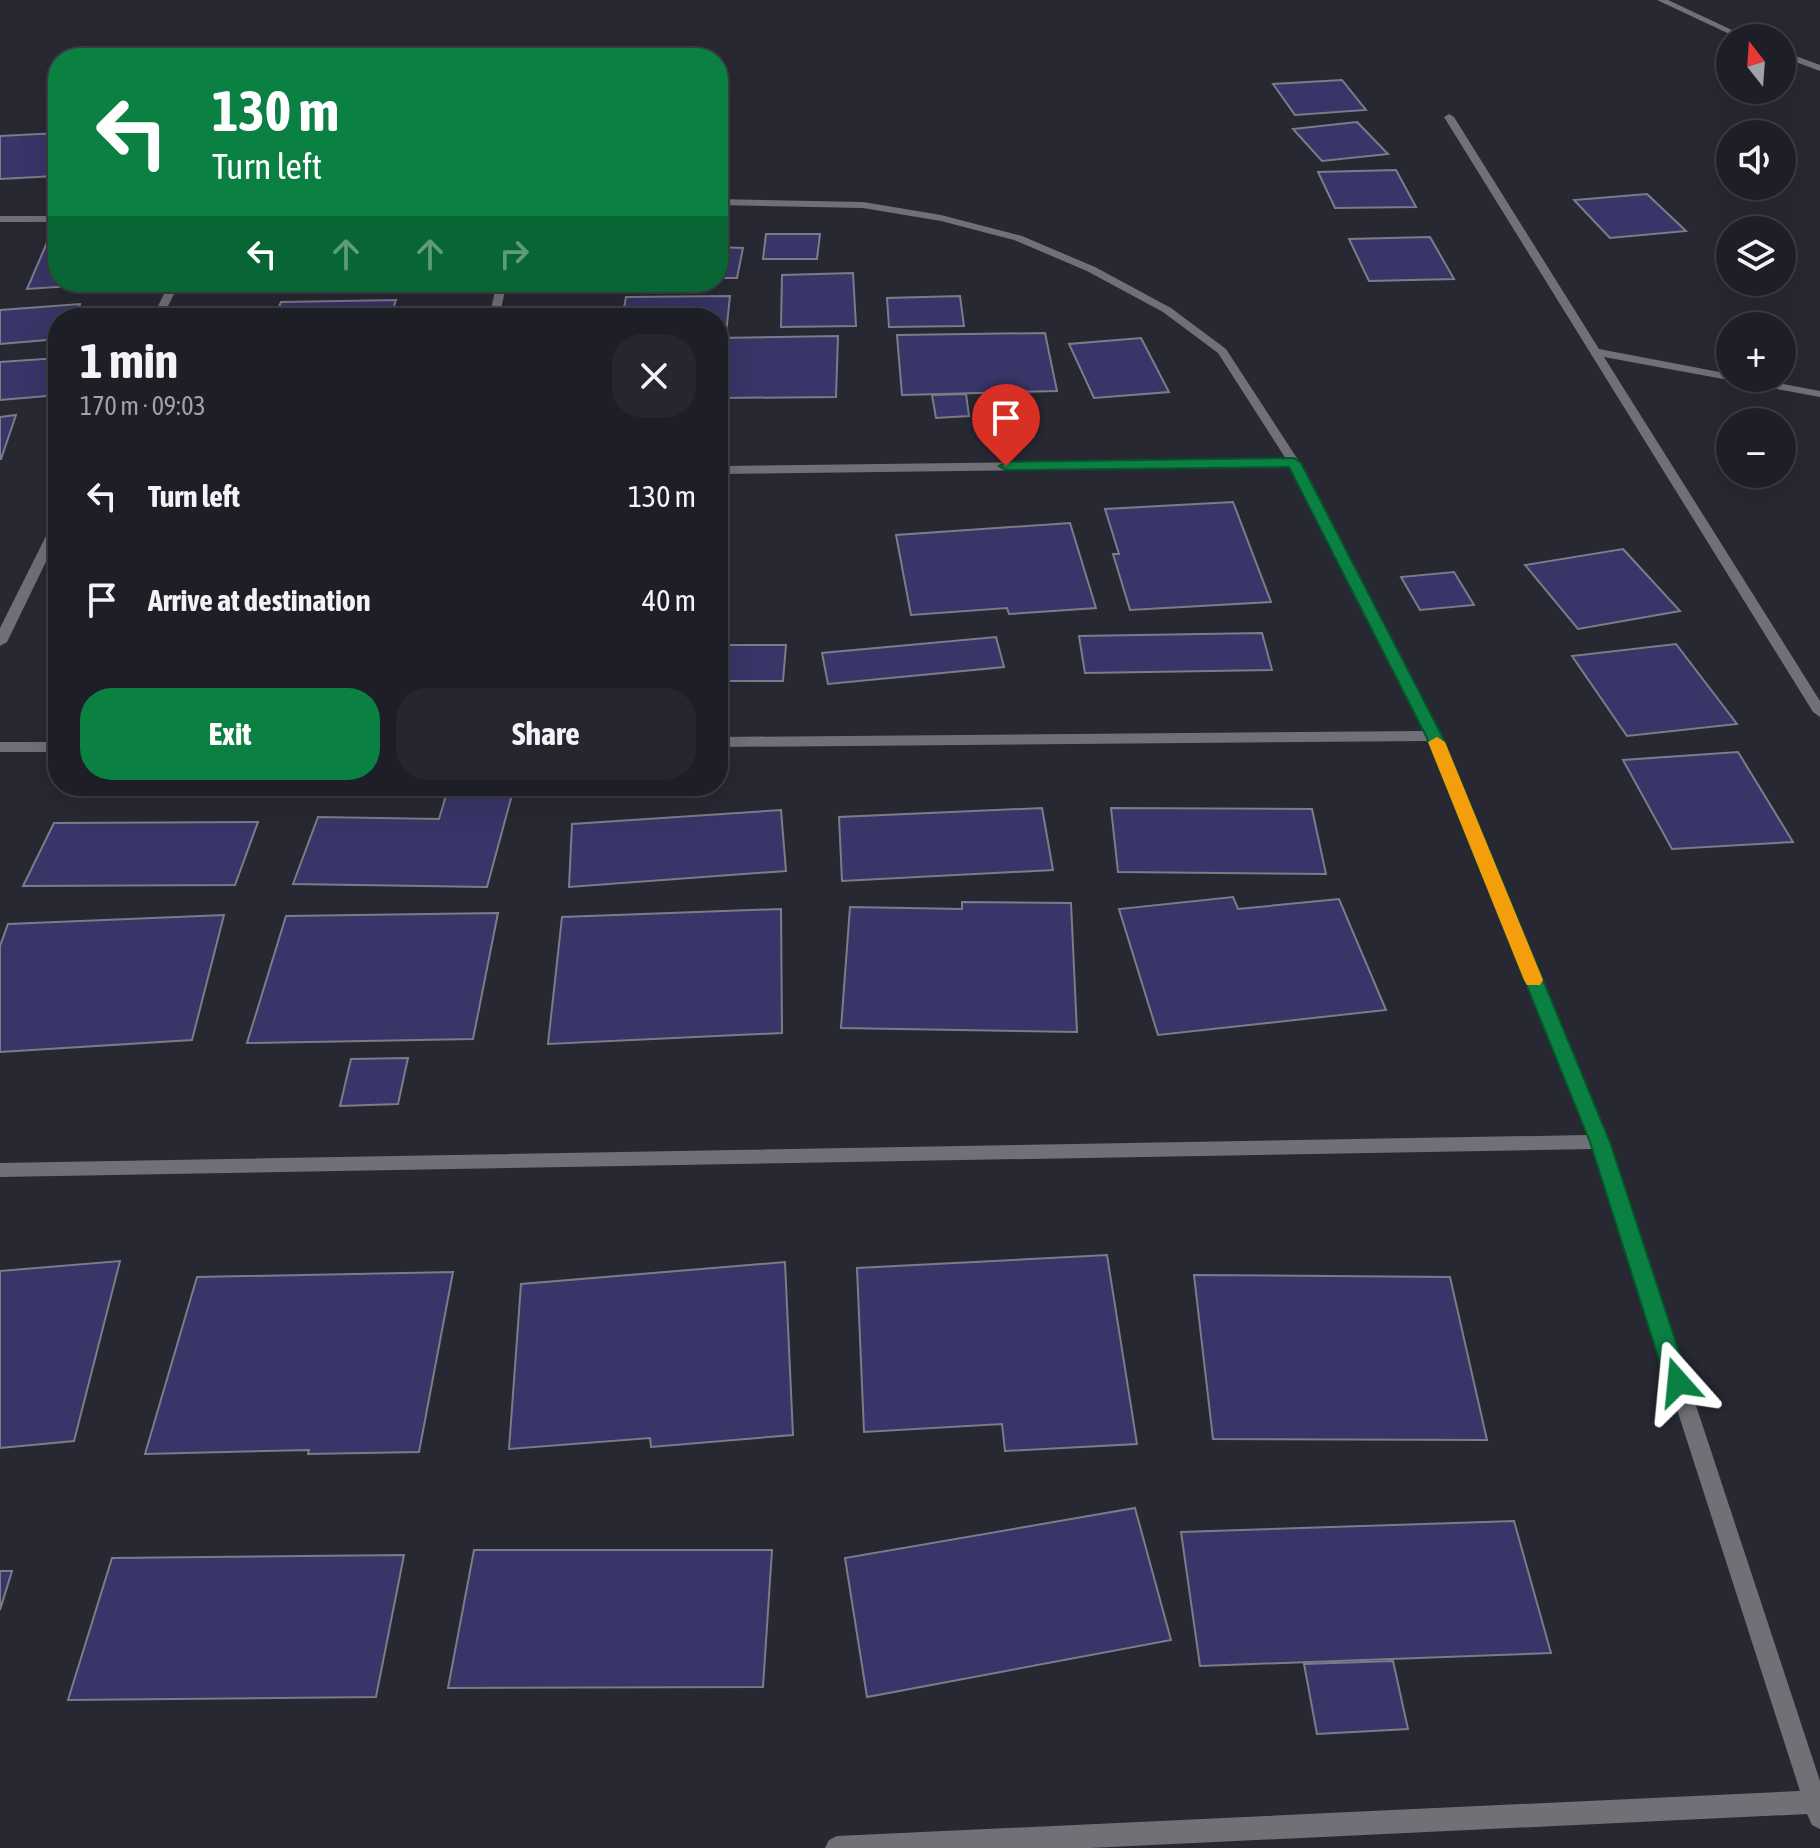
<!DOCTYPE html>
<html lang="en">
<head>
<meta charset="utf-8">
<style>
	body { margin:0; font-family:"Asap Condensed",sans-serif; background:#26272e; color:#f1f3f6; height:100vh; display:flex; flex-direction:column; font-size:30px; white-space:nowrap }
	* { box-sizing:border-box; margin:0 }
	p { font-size:26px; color:#a1a2a7 }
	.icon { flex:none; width:44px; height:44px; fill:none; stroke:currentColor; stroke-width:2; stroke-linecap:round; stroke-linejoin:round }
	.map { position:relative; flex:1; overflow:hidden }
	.drawer { position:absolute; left:48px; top:308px; width:680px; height:488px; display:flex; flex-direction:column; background:#1e1e26; border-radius:32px; box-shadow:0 8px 32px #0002,0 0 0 2px #3c3c43 }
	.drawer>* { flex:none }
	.guide { position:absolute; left:48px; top:48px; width:680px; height:244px; border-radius:32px; box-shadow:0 8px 32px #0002,0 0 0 2px #3c3c43; background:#0b8043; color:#fff; overflow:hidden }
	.needle { width:52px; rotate:343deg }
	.fabs { position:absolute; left:1716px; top:24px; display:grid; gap:16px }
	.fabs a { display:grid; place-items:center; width:80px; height:80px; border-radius:50%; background:#1e1e26; box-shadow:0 8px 32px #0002,0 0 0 2px #3c3c43; font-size:40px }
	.pin { position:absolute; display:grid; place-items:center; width:68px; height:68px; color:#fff; margin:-82px -34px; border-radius:50% 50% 50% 0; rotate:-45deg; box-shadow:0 0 8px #0007 }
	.pin .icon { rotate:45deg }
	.me { position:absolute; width:88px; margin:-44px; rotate:342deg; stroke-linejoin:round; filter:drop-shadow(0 0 6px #0008) }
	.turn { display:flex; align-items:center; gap:28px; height:168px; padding:0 32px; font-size:36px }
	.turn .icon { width:104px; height:104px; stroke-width:2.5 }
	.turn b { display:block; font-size:56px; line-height:68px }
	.lanes { display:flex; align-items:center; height:76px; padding:0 32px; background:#0003; justify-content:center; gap:40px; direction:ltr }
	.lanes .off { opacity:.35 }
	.round { display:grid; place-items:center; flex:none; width:84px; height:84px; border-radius:32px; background:#26272e }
	.summary { display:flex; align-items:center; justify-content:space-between; height:136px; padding:0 32px }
	h1 { font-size:48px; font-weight:700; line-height:60px }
	.button { display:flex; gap:16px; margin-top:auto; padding:16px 32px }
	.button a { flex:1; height:92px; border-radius:32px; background:#0b8043; color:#fff; font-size:32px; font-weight:700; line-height:92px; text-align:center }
	.button a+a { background:#26272e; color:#f1f3f6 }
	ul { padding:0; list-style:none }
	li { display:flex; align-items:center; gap:24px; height:104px; padding:0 32px }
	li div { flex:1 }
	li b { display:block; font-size:30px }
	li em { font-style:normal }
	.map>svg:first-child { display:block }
	.building { fill:#383568; stroke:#7c7c89; stroke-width:2 }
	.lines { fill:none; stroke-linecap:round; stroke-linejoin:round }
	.street { fill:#707176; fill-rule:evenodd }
	.route { fill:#0b8043; stroke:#07532c; stroke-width:2 }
	.slow { fill:#f59e0b }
</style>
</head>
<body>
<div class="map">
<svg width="1820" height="1848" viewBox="0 0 1820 1848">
	<rect width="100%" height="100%" fill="#282833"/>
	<g class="building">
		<polygon points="1342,80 1366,110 1295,115 1273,84"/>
		<polygon points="1357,122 1388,154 1322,161 1293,129"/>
		<polygon points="58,133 55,176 0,179 0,136"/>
		<polygon points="1396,170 1416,207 1335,208 1318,172"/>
		<polygon points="1647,194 1686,231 1610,238 1574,200"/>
		<polygon points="766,234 820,234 817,259 763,259"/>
		<polygon points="1430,237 1454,279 1369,281 1349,239"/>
		<polygon points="49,238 58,238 58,282 102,284 27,289"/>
		<polygon points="718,247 743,248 737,278 718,278"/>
		<polygon points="853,273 856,326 781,327 782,275"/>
		<polygon points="291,282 403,282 289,287"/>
		<polygon points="730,296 726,334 718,334 718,318 622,318 626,297"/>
		<polygon points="960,296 964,326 889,327 887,298"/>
		<polygon points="396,300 390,318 274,318 281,302"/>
		<polygon points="80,304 76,318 58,318 58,339 0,344 0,310"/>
		<polygon points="1045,333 1057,391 902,395 897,335"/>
		<polygon points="838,336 836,397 718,398 718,338"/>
		<polygon points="1141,338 1169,392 1094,398 1069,344"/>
		<polygon points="58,358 58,395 0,400 0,362"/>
		<polygon points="966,394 969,416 936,418 932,395"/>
		<polygon points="16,415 1,459 0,459 0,417"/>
		<polygon points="1233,502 1271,602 1130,610 1113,554 1119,554 1105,509"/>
		<polygon points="1070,523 1096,608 1009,614 1007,608 911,615 896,535"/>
		<polygon points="1623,549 1680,611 1578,629 1525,565"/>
		<polygon points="1454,572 1474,605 1420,610 1401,577"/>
		<polygon points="1262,633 1272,670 1085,673 1079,636"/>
		<polygon points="996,637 1004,667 828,684 822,653"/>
		<polygon points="1676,644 1737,724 1627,736 1572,656"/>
		<polygon points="718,645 786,645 783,681 718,681"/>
		<polygon points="1738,752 1793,842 1672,849 1623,760"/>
		<polygon points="448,789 513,791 487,887 293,884 318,817 439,819"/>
		<polygon points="1042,808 1053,870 842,881 839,817"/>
		<polygon points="1111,808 1312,809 1326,874 1118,872"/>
		<polygon points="781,810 786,871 569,887 572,824"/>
		<polygon points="258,822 235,885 23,886 54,823"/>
		<polygon points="1233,897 1238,909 1339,899 1386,1010 1158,1035 1119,909"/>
		<polygon points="962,902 1071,903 1077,1032 841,1028 850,907 962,909"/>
		<polygon points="781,909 782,1033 548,1044 562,917"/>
		<polygon points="498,913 473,1039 247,1043 286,916"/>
		<polygon points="224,915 192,1040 0,1052 0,946 8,924"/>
		<polygon points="408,1058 398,1104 340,1106 351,1059"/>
		<polygon points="1107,1255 1137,1444 1005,1451 1002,1424 864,1432 857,1268"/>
		<polygon points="120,1261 74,1441 0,1448 0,1271"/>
		<polygon points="785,1262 793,1435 651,1447 650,1438 509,1449 521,1284"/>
		<polygon points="453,1272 419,1452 308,1454 309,1450 145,1454 197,1277"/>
		<polygon points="1194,1275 1450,1277 1487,1440 1213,1439"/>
		<polygon points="1135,1508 1171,1640 867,1697 845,1558"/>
		<polygon points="1514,1521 1551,1653 1200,1666 1181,1532"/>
		<polygon points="474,1550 772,1550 763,1687 448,1688"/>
		<polygon points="404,1555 376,1697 68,1700 112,1558"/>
		<polygon points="0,1571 12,1571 0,1610"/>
		<polygon points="1393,1661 1408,1729 1317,1734 1304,1664"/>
	</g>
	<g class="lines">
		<g class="street">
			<polygon points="1657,0 1668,0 1749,38 1738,38"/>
			<polygon points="1782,51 1820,65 1820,71 1782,57"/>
			<polygon points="1449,114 1454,117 1599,349 1730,374 1730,378 1752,378 1820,391 1820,397 1604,357 1820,701 1820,717 1813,712 1444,117"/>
			<polygon points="718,199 863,202 941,215 1022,236 1095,267 1171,308 1226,349 1300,463 1441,736 1609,1142 1820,1781 1820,1829 1812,1825 1807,1814 1090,1848 825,1848 829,1840 837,1836 1800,1791 1593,1149 0,1177 0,1163 1588,1135 1429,741 718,747 718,737 1424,731 1290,467 718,474 718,466 1286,459 1218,353 1163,312 1087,271 1014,240 941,221 863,208 718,205"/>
			<rect x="0" y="216" width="58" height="6"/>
			<polygon points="170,282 180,282 162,318 152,318"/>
			<polygon points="497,282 507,282 499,318 489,318"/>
			<polygon points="58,520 58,537 7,642 0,646 0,628 52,524"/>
			<rect x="0" y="742" width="58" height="10"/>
		</g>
	</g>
	<polygon class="route" points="1294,458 1301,463 1442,736 1610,1142 1689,1382 1686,1389 1678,1392 1670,1389 1666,1382 1590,1142 1426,736 1289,467 1006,470 999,466 1006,462"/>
	<polygon class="slow" points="1437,737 1445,742 1543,980 1540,985 1527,985 1524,980 1428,742"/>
</svg>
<div class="fabs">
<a><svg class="needle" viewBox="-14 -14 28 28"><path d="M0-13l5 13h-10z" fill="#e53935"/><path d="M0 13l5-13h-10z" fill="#a1a2a7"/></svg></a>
<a><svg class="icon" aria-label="sound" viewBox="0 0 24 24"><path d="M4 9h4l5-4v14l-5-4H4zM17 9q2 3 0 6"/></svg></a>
<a><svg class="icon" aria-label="layers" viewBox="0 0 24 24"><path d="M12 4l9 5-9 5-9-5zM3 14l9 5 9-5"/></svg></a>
<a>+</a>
<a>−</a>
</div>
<div class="pin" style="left:1006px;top:466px;background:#d93025"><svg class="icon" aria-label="arrive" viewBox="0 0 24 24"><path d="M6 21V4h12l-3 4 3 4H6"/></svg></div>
<svg class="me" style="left:1678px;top:1382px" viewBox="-20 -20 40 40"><path d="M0-17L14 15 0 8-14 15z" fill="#0b8043" stroke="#fff" stroke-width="4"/></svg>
<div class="guide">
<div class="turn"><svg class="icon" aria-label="left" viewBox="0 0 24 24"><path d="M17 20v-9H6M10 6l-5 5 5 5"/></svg><div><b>130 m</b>Turn left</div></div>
<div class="lanes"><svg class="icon" aria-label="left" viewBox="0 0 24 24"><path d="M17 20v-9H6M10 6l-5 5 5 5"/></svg><svg class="icon off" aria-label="ahead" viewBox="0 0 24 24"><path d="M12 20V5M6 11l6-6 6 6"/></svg><svg class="icon off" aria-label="ahead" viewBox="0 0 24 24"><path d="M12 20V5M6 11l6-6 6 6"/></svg><svg class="icon off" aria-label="right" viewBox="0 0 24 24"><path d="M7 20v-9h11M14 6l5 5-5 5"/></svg></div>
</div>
<section class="drawer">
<div class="summary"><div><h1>1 min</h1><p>170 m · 09:03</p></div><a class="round"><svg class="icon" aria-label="close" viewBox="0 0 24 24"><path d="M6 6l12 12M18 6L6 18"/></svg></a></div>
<ul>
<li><svg class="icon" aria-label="left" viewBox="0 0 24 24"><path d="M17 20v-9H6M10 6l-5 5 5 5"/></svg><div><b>Turn left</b></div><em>130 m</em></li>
<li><svg class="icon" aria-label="arrive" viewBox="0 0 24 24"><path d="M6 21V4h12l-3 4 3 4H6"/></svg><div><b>Arrive at destination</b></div><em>40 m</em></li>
</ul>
<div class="button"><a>Exit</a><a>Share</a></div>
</section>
</div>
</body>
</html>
